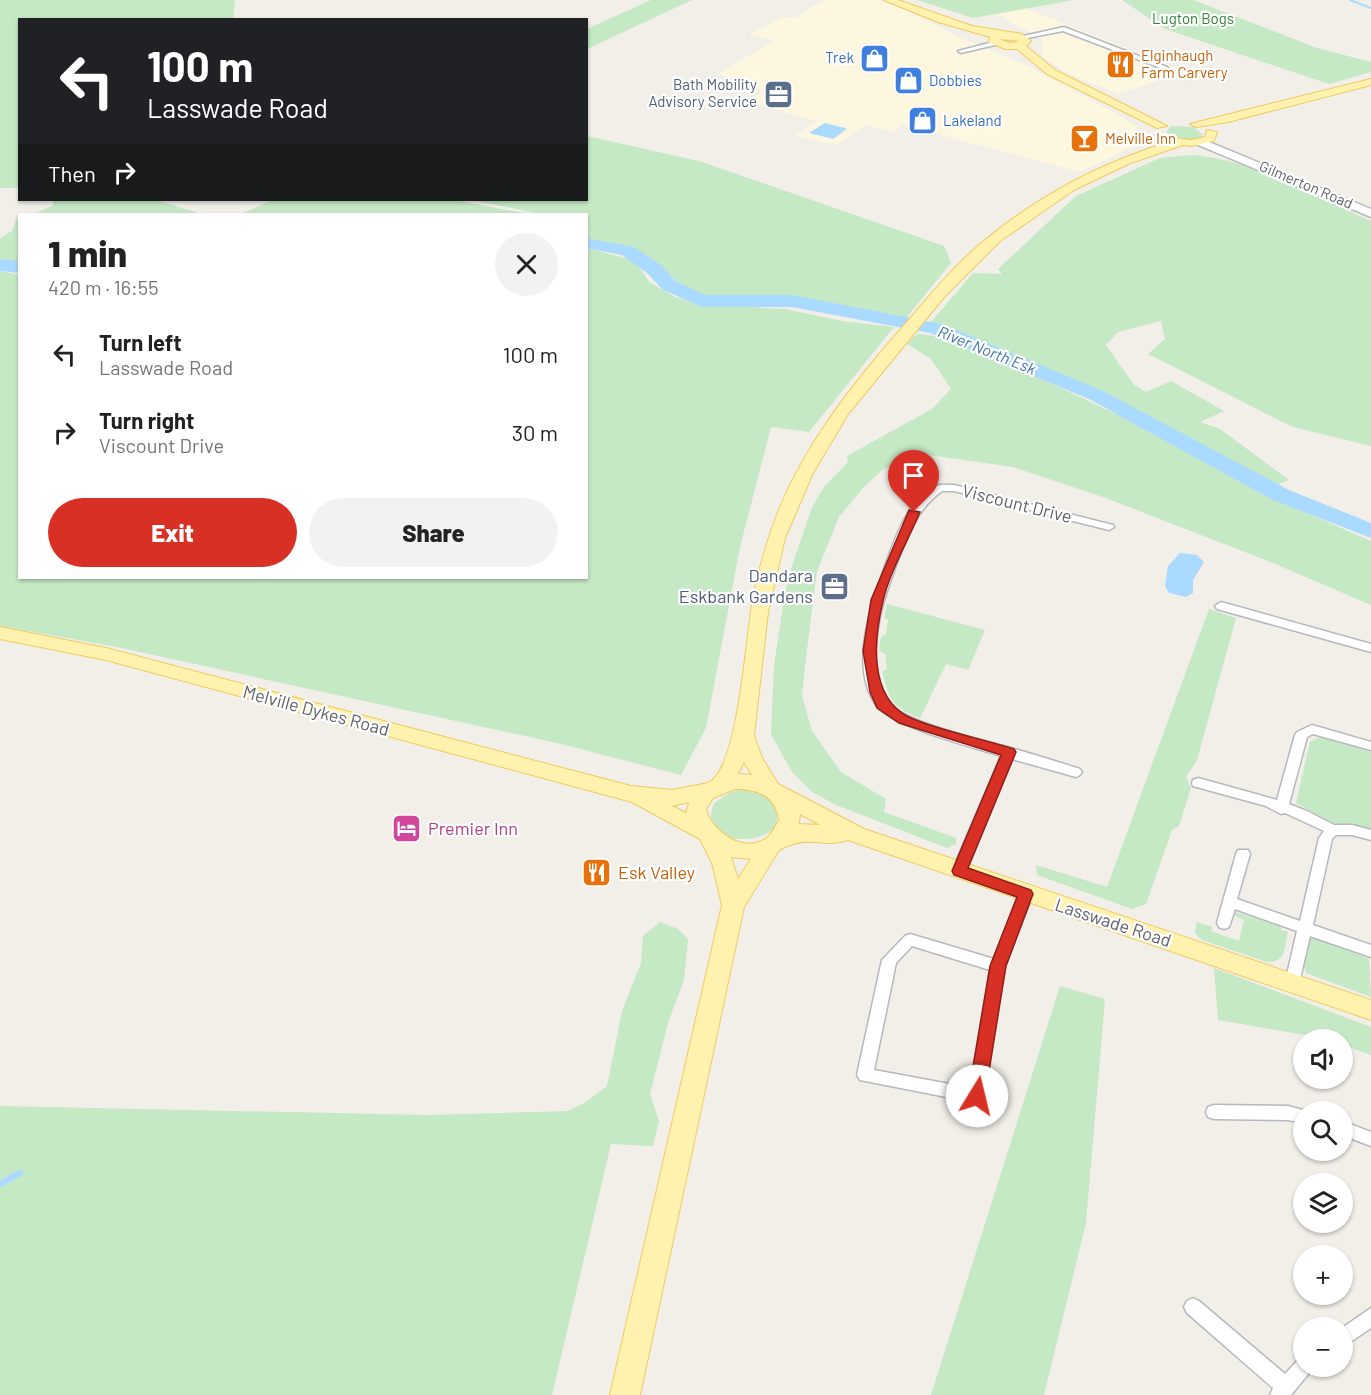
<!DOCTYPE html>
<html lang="en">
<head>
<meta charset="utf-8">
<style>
	body { margin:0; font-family:Barlow,sans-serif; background:#f2f2f2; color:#222; height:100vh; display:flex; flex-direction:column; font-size:22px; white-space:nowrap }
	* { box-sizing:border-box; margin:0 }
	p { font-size:20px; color:#767676 }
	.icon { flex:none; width:33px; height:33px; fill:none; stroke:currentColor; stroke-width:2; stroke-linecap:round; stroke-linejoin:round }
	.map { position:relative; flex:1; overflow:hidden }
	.details { position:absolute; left:18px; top:213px; width:570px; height:366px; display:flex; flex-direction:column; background:#fff; border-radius:0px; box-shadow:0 2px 4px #0004 }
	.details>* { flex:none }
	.banner { position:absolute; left:18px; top:18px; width:570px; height:183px; border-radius:0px; box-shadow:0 2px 4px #0004; background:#202124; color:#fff; overflow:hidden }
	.controls { position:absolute; left:1293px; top:1029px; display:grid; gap:12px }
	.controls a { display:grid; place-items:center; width:60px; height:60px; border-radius:50%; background:#fff; box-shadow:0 2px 4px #0004; font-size:30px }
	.pin { position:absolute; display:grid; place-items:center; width:51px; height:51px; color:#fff; margin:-62px -26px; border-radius:50% 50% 50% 0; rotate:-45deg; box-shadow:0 0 6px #0007 }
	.pin .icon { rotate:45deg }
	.me { position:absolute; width:66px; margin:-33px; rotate:9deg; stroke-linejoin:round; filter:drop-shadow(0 0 4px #0008) }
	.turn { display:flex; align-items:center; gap:21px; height:126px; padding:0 30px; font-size:27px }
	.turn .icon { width:78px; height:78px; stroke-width:2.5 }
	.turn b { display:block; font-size:42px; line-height:51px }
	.then { display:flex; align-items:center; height:57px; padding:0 30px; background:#0003; gap:12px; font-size:22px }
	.round { display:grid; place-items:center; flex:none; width:63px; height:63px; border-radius:32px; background:#f2f2f2 }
	.headline { display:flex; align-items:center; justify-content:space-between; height:102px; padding:0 30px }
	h1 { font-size:36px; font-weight:800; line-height:45px }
	.action { display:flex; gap:12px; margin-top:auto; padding:12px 30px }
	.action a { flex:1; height:69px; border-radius:36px; background:#d93025; color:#fff; font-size:24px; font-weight:800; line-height:69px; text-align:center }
	.action a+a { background:#f2f2f2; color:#222 }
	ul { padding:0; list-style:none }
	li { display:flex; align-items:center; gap:18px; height:78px; padding:0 30px }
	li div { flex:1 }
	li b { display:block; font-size:22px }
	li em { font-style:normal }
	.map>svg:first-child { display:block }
	.commercial { fill:#fef7e0 }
	.green { fill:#c5e8c5 }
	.water { fill:#aadaff }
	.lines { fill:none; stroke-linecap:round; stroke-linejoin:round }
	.stream-far1 { stroke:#aadaff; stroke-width:2 }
	.stream { stroke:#aadaff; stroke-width:6 }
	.river { fill:#aadaff; fill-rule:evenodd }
	.street-casing { stroke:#b5b8bc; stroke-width:3 }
	.secondary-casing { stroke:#b6babf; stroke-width:3 }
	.primary-casing { stroke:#f2c960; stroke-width:2 }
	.street { fill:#fff; fill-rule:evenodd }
	.secondary { fill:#fff; fill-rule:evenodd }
	.primary { fill:#fff2af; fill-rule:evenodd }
	.route { fill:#d93025; stroke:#8d1f18; stroke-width:1.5 }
	.labels { text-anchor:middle; stroke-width:4.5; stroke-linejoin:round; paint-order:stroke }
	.far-park-label { font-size:15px; fill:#348238; stroke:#fff }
	.far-food-label { font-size:15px; fill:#c56008; stroke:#fff; text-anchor:start }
	.far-shop-label { font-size:15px; fill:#366cbe; stroke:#fff; text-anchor:start }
	.far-service-label { font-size:15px; fill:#4e5e75; stroke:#fff; text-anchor:end }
	.far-street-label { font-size:15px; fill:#5f6368; stroke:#fff }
	.far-water-label { font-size:16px; font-style:italic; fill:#4174aa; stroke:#fff }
	.street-label { font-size:18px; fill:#5f6368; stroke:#fff }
	.service-label { font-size:18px; fill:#4e5e75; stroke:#fff; text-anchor:end }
	.hotel-label { font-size:18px; fill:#b23c85; stroke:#fff; text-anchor:start }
	.food-label { font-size:18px; fill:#c56008; stroke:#fff; text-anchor:start }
</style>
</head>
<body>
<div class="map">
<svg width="1371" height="1395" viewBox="0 0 1371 1395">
	<rect width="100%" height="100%" fill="#f1efe8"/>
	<g class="commercial">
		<polygon points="828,0 879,0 903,9 963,39 1026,65 1115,113 1136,126 1142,138 1134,146 1080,172 903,125 891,132 867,125 836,145 795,136 816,121 746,101 764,91 742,84 746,82 717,74 775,41 750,35 752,33 783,17 797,18 809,8"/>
		<polygon points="1027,9 1184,71 1119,94 1067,73 1042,56 1042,39 997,14"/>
	</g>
	<g class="green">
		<polygon points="0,0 235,0 233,19 20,20 19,188 0,188"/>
		<polygon points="651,0 692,0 587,49 587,29"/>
		<polygon points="917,0 1074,0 973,18"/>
		<polygon points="1122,0 1193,0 1317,48 1371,62 1371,72 1329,84 1165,29"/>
		<path d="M1171,126L1194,127L1203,135C1194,144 1175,140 1166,132Z"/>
		<polygon points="587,136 699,161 944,246 951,263 906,318 813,301 721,300 687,291 659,264 637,253 618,245 587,240 586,214 541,214 472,200 586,200"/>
		<path d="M1192,155C1251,159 1316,197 1371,221V446L1293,427L1148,354L1165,339L1161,321L1118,332L1106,345L1134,385L1146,392L1171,381L1224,411L1200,422L1220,429L1289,480L1277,485L1104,394L1001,349L931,322L973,273L1002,274L998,269L1076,196L1160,158Z"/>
		<polygon points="54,200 156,200 202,214 34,214 52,206"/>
		<polygon points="272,200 454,200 529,214 241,214"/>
		<polygon points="19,219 19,262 0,259 0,238 12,231 16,220"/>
		<polygon points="587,248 636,261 649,282 675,297 698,304 785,309 842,321 894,327 809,432 771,427 740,547 706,728 681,775 557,743 117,647 0,626 0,271 19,275 20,578 586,578"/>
		<polygon points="918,334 943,337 986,353 1148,429 1279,501 1371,541 1371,605 1268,561 1103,497 1013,467 922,454 882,470 862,489 839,517 817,571 806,657 802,696 812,731 841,772 886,799 884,812 956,838 956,844 947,848 836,805 812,792 792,772 771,734 774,665 785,594 791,569 812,507 824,487 848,462 847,456 932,409 951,389 931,359 906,343"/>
		<path d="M887,604L985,630L968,670L946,664L920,718C891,707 890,700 882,672L887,669L885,654L879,651L881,637L886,634L888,620L884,618Z"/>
		<polygon points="1209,609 1236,618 1197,760 1186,777 1191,788 1179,826 1172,830 1146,904 1132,909 1037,875 1036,865 1107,887"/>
		<polygon points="1321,737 1371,752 1371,831 1333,823 1296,803 1310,742"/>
		<path d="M742,790L765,795L778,810L776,827C753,849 698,841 714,803L731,792Z"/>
		<path d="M1235,912L1282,926L1281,930L1288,932C1284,948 1287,962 1267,962L1202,940L1195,933L1197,922L1212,927L1211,931L1239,941L1244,920L1231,914Z"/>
		<polygon points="660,922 678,929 688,939 684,980 668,1023 650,1094 659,1121 653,1146 611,1144 552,1395 0,1395 0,1106 427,1115 568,1111 586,1102 607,1086 622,1011 641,963 643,936"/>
		<polygon points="1314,937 1369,959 1371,997 1306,973 1304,966 1310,938"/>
		<polygon points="1214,968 1371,1027 1371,1055 1343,1045 1342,1040 1328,1039 1218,1020"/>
		<polygon points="1060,986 1105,999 1086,1223 1044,1395 931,1395"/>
	</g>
	<g class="water">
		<polygon points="825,123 845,128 847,129 833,139 809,133"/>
		<polygon points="1180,553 1197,555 1204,562 1193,580 1193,593 1186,597 1169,593 1165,586 1168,566"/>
	</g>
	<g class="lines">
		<polyline class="stream-far1" points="1350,0 1371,8"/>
		<polyline class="stream" points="0,1184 20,1173"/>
		<g class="river">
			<polygon points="586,238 634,247 661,265 677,282 705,295 792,295 942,324 1103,391 1289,490 1371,523 1371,538 1273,500 1089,399 930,333 792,307 702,307 663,290 647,273 622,255 586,248"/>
			<polygon points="0,259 20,261 20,273 0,271"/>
		</g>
		<defs>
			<g id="street">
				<polygon points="1064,27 1167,67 1168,68 1163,69 1063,31 1022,39 1019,37"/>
				<polygon points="997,41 1000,43 999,44 961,53 958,51"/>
				<path d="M954,485L1113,525L1114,527L1109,530L954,491H942C910,514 901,553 888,588C878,616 865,679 888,703C909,724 982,740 1011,748C1033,754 1058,762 1080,769L1082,772L1080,775L1076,777L1012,759L966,871L964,875L959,876L954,875L952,871L1001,756C973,747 896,728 878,707C848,670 871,605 885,566C895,539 907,500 936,486C941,484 948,485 954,485Z"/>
				<polygon points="1221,602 1371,644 1371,652 1217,609 1215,606"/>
				<polygon points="1312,725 1371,742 1371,750 1313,734 1307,737 1289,804 1309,812 1334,825 1352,825 1371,830 1371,840 1352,835 1336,835 1332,839 1313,925 1371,945 1371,957 1310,936 1299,983 1297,987 1292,989 1287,987 1285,983 1297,931 1235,909 1229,927 1224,929 1219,927 1217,923 1236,854 1238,850 1248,850 1250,854 1237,899 1300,921 1319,838 1324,831 1285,813 1281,814 1266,806 1193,786 1192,783 1193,780 1198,778 1277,800 1295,735 1297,732"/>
				<path d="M1026,889L1031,890L1033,894L1005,966L982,1101L977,1103L860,1080L857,1075L882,960L905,936L910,934L994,959L1019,894L1021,890ZM912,946L990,970L971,1088L874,1070L896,963Z"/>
				<polygon points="1214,1105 1288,1106 1310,1112 1304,1112 1304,1123 1288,1120 1214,1119 1208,1117 1206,1112 1208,1107"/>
				<polygon points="1342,1121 1371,1132 1371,1146 1342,1135"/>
				<polygon points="1193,1298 1199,1301 1285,1374 1298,1360 1304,1357 1304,1366 1313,1366 1310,1372 1291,1395 1270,1395 1273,1388 1187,1313 1184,1307 1187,1301"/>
				<polygon points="1371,1308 1371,1328 1342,1348 1342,1328"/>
			</g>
			<polygon id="secondary" points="1196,140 1204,140 1371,209 1371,217 1196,144"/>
			<g id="primary">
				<path d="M884,0H898L972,26L1022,34L1031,41L1026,46L1055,70L1167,126L1157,128L1047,74L1017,49H1005L989,42L990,37L938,22ZM999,39L1020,41L1010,43Z"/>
				<polygon points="1371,79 1371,85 1228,122 1196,127 1190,124"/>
				<path d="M1207,130L1217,132L1214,141L1191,146L1183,145L1128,164L1074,190L1000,241L945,296L848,414L813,473L785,538L768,612L754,735L762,758L778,784L864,829L1371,1000V1020L848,840C821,849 810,833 779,850L744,907L640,1395H610L722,905L712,863L700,839L632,802L106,660L0,639V627L106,648L631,786L672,790L708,783C739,770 746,633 753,598C759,567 768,537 780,507C806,445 849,389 893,338C918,310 941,280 969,254C1027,202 1094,165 1169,142L1164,139L1166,137L1191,140L1205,137ZM744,762L752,775L738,774ZM735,789C758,789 776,796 779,820C776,825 773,832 769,836C747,856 712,833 706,809L713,798ZM689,802L686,813L672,806ZM800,814L820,825L799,824ZM731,857L751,859L738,879Z"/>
			</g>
		</defs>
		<use href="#street" class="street-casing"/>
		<use href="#secondary" class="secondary-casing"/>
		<use href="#primary" class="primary-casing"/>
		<use href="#street" class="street"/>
		<use href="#secondary" class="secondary"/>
		<use href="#primary" class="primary"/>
	</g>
	<path class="route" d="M909,510L920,512C908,541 890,571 883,601C874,638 868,697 909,717C936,730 984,739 1014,749L1016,752L968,868L1031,890L1033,894L1006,966L985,1096L983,1102L977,1104L970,1102L968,1096L990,966L1017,897L954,875L952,871L1001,755L899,723L877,708L870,692L863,651L871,600Z"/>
	<defs>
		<symbol id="shop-square" viewBox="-11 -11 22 22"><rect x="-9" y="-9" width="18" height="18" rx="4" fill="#3f7fe0" stroke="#fff"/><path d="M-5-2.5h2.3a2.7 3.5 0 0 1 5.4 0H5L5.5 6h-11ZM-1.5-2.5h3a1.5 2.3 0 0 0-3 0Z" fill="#fff"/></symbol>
		<symbol id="restaurant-square" viewBox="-11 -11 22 22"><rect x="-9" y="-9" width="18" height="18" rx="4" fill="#e8710a" stroke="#fff"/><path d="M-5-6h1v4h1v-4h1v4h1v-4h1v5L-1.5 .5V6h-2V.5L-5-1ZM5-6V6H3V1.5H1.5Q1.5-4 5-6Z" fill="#fff"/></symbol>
		<symbol id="office-square" viewBox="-11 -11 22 22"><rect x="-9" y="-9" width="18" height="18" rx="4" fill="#5c6f8a" stroke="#fff"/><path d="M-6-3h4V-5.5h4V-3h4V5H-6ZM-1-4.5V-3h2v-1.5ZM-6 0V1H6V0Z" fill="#fff"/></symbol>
		<symbol id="bar-square" viewBox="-11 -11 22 22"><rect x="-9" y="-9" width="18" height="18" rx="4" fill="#e8710a" stroke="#fff"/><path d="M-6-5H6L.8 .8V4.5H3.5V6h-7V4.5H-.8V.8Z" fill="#fff"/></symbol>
		<symbol id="hotel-square" viewBox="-11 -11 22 22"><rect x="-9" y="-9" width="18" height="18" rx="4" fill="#d1479c" stroke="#fff"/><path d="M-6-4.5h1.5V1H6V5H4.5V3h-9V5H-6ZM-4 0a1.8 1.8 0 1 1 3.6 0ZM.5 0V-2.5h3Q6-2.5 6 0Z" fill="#fff"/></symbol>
	</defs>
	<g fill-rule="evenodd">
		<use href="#shop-square" x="858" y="42" width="33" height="33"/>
		<use href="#restaurant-square" x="1104" y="48" width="33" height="33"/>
		<use href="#shop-square" x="892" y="64" width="33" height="33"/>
		<use href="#office-square" x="762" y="78" width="33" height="33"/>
		<use href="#shop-square" x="906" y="104" width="33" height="33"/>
		<use href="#bar-square" x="1068" y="122" width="33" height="33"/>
		<use href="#office-square" x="818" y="570" width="33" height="33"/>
		<use href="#hotel-square" x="390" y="812" width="33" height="33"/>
		<use href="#restaurant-square" x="580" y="856" width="33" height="33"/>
	</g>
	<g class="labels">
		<g class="far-park-label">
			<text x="1193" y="24">Lugton Bogs</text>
		</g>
		<g class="far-food-label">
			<text x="1141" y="61">Elginhaugh<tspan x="1141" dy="17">Farm Carvery</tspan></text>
			<text x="1105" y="144">Melville Inn</text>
		</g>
		<g class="far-shop-label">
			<text x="854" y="63" text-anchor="end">Trek</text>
			<text x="929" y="86">Dobbies</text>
			<text x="943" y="126">Lakeland</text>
		</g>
		<g class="far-service-label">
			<text x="757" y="90">Bath Mobility<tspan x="757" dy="17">Advisory Service</tspan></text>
		</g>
		<g class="far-street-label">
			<text transform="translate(1306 185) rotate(23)" y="5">Gilmerton Road</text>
		</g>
		<g class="far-water-label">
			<text transform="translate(987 350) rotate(22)" y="6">River North Esk</text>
		</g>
		<g class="street-label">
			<text transform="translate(1017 504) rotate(14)" y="6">Viscount Drive</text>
			<text transform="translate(316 711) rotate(15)" y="6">Melville Dykes Road</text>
			<text transform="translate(1113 923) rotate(18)" y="6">Lasswade Road</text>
		</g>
		<g class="service-label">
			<text x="813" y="582">Dandara<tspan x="813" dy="21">Eskbank Gardens</tspan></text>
		</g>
		<g class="hotel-label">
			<text x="428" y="835">Premier Inn</text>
		</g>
		<g class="food-label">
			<text x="618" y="879">Esk Valley</text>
		</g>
	</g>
</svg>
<div class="controls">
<a><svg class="icon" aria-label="sound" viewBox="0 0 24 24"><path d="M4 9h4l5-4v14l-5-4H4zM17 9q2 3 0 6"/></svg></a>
<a><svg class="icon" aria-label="search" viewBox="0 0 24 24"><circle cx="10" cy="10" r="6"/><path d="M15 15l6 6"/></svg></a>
<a><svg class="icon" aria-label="layers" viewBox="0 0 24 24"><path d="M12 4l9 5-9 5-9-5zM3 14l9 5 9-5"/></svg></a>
<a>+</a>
<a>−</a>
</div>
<div class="pin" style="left:914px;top:512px;background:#d93025"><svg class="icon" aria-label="arrive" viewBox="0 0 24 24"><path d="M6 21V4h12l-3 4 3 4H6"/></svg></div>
<svg class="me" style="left:977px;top:1096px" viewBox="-20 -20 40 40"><circle r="19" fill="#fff"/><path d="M0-13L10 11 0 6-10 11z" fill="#d93025"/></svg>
<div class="banner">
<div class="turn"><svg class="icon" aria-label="left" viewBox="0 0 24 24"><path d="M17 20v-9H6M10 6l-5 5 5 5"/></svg><div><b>100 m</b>Lasswade Road</div></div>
<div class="then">Then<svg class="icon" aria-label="right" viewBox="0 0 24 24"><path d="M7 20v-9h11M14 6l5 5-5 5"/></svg></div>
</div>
<section class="details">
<div class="headline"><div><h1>1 min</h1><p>420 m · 16:55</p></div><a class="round"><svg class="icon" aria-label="close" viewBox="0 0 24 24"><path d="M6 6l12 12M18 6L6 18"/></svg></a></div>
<ul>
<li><svg class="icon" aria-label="left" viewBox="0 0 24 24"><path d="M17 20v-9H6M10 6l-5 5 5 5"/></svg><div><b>Turn left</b><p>Lasswade Road</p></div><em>100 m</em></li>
<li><svg class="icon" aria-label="right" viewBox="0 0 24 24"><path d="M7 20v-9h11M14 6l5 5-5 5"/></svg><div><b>Turn right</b><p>Viscount Drive</p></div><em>30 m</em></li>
</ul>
<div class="action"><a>Exit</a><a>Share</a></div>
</section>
</div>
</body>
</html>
